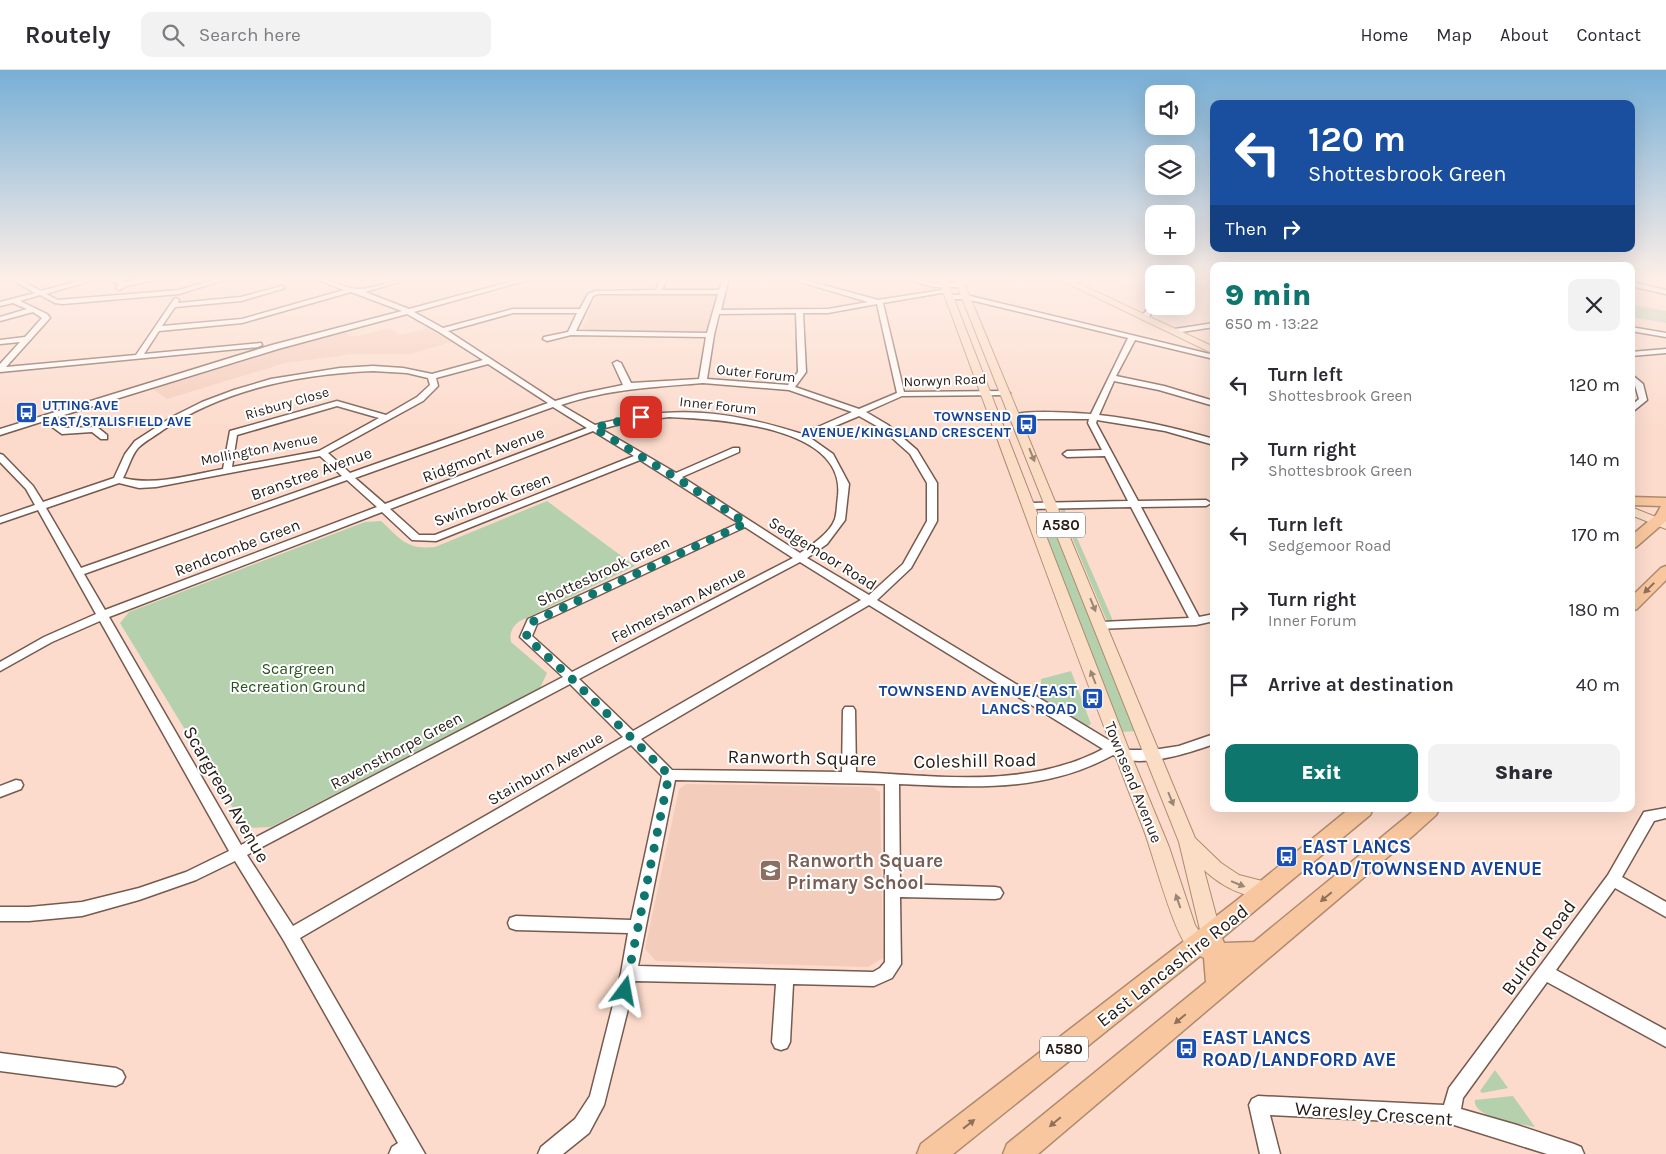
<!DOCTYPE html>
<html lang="en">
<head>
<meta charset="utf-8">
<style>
	body { margin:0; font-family:Karla,sans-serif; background:#f2f2f3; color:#2b2b33; height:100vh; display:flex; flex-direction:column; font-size:19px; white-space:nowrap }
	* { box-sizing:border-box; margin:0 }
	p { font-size:16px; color:#7c7c81 }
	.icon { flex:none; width:28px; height:28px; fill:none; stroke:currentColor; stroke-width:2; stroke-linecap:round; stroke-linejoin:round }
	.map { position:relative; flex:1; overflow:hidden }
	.side { position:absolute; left:1210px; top:192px; width:425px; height:550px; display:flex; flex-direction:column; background:#fff; border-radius:10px; box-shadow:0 5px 20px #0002 }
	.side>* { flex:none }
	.banner { position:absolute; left:1210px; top:30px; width:425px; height:152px; border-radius:10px; box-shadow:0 5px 20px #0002; background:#1a4fa0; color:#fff; overflow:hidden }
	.tools { position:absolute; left:1145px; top:15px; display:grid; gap:10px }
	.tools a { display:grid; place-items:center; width:50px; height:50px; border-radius:10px; background:#fff; box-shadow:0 5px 20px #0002; font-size:25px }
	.pin { position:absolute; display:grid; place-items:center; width:42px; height:42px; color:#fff; margin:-21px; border-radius:10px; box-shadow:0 2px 8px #0006 }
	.me { position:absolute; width:55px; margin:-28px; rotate:13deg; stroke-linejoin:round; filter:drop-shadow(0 0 4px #0008) }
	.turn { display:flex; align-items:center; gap:18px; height:105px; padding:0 15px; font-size:22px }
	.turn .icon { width:65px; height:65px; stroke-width:2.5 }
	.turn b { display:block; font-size:35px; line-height:42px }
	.then { display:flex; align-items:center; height:48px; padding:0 15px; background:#0003; gap:10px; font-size:19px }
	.round { display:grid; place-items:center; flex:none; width:52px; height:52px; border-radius:10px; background:#f2f2f3 }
	.head { display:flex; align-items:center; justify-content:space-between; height:85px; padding:0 15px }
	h1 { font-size:30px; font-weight:800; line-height:38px; color:#0f766e }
	.primary-button { display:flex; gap:10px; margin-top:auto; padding:10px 15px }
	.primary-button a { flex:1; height:58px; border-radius:10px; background:#0f766e; color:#fff; font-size:20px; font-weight:800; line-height:58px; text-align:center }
	.primary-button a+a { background:#f2f2f3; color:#2b2b33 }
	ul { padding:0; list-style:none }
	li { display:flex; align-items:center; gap:15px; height:75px; padding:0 15px }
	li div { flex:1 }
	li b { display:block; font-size:19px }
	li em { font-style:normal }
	header { display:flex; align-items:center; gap:30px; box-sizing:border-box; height:70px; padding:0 25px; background:#fff; border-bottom:1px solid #e1e1e2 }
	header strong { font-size:24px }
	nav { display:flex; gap:28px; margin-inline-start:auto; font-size:18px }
	.search { width:350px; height:45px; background:#f2f2f3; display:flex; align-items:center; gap:12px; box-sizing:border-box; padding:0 18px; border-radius:10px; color:#7c7c81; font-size:19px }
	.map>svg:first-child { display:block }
	.built { fill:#f4ccbb }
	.green { fill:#b4d0ad }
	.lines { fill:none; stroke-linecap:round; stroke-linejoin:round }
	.minor-casing { stroke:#765a4e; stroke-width:3 }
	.major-casing { stroke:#ae8b6f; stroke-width:2 }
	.highway-casing { stroke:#ae8b6f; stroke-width:3 }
	.minor { fill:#fff; fill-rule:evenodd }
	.major { fill:#fbddc5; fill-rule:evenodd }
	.highway { fill:#f8c79f; fill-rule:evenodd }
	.oneway { fill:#9b8676 }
	.oneway2 { fill:#8f715a }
	.route { stroke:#0f766e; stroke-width:9; stroke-dasharray:0 16.2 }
	.labels { text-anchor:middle; stroke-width:4; stroke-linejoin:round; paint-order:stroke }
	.far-street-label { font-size:14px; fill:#261b15; stroke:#fff }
	.far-transit-label { font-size:14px; font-weight:bold; fill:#164399; stroke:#fff; text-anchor:start }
	.shield { fill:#fff; stroke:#675f5b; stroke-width:1 }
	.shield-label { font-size:15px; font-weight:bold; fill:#261b15 }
	.street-label { font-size:16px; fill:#261b15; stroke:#fff }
	.park-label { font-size:16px; fill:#27521b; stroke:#fff }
	.transit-label { font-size:16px; font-weight:bold; fill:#164399; stroke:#fff; text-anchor:end }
	.near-street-label { font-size:19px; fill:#261b15; stroke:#fff }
	.near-transit-label { font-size:19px; font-weight:bold; fill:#164399; stroke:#fff; text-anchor:start }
	.near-education-label { font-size:19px; font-weight:bold; fill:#785e54; stroke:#fff; text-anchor:start }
</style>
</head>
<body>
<header>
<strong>Routely</strong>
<div class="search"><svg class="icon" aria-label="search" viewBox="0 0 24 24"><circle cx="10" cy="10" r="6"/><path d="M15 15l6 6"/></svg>Search here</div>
<nav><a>Home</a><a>Map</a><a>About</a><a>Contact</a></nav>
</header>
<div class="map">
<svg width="1666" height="1084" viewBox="0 0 1666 1084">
	<rect width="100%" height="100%" fill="#fcdbcc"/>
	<g class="built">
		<polygon points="603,224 710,224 716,226 706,261 702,262 586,261 582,258 596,228"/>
		<polygon points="389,258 401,265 428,258 451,272 411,284 354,284 285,293 167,329 153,319 343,261 350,266 359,266"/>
		<polygon points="686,714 873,717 880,722 883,888 868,897 656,891 645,879 679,719"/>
	</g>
	<g class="green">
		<polygon points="1631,234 1666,241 1666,253 1631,247"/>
		<path d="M547,431L635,496L520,551C513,556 509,562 511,572L547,603L540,618L271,757L245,758L120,553L129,542L365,452L381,451C401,469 406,480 435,477Z"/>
		<polygon points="1064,438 1114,553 1106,549 1061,441"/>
		<polygon points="1037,443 1048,443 1136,661 1122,662"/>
		<polygon points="1071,601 1091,654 1088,656 1041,629 1041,609"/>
		<polygon points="1495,1000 1508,1018 1482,1023 1480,1021"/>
		<path d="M1513,1026L1535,1057C1521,1054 1472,1048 1475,1030Z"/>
	</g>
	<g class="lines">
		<defs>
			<g id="minor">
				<path d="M9,208H17L41,221L89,208H100L46,224L58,230L179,220L220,208H230L179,224L63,234L55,233L40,225L20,231L47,244L50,248L6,297L136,285L174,229L176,228L179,230L178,233L241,227L282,216L285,218L241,231L175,237L162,256L242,249L344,220L314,208C330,208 347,220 359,219C377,219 393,208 412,208L365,222L409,239L524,208H535L414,242L443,258L513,239H580L588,224L595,221L656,220L661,208H667L662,220H719L723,208H729L721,240L828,239L868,232L787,208H798L878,230L949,219V221L947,222L883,233L904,322L1006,321L1010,323L1006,325L902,326L866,342L888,355L917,380L937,413V451L911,498L877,530L1125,680H1153L1179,676L1214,664V674C1189,683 1137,700 1113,685C1044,723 974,717 899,714L900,814L995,817L1000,818L1003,823L1000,828L995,829L900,827L901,894L892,908L874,916L793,914L790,972L787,978L781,980L775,978L772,972L776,914L635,911L604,1035L589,1063L563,1084H538L541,1077L575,1049L590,1026L621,903L628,863L516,860L510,858L508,853L510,848L516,846L631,850L662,706L631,675L300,868L425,1084H389L392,1077L398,1073L284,871L235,791L196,810L139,830L82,846L29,851H0V837H29L82,832L139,818L186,802L229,781L100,551L52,572L0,601V592L44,567L96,544L38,440L0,453V447L35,435L26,419L0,392V384L3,385L33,416L43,432L114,408L125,384L135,371L172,347L202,332L234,320L271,309L340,298L373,296L403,298L432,304L483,290L439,262L407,244L278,279L51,349L64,358L97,357L107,365V369H101L92,362L62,364L44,351L0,365V359L272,275L402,241L351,222L242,253L159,261L144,284L261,273L262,275L258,277L0,302V294L20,272L0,274V270L25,267L42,248L33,242L0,251V247L27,239L13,233L0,236V232L35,223ZM598,224H718L707,263L576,261L593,226ZM877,234L897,323L859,339L795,317L806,302L803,243H828ZM513,243H577L568,262L544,267L543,269L547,271L571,265L706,267L699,309L631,313L621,293L617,291L613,293L623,315L579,324L555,331L448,261ZM796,243L798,302L788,315L707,309L714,265L719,244ZM488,294L548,333L350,403L328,383L423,331L438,316L436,308ZM373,301L407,303L428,308L430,315L417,327L386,345L337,331L230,361L223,399C190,405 156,416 123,408C128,399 131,386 138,378C145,371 155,366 163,360C225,319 299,304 373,301ZM703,313L789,320L852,342L802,364C726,340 673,334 595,355L561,335C608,319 654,317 703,313ZM337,336L379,348L319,381L232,397L237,365ZM553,337L587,358L385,434L355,408ZM859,346L882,359L910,384L927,413V451L903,494L869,525L807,488L827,474L845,450L849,414L833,384L809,367ZM669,347C716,349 846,355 838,426C837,433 837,442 835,449C830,463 812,475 800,483L682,407L739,382V378H733L676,403L601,359L628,352ZM593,361L634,386L435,465H419L390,439ZM320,386L342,406L81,498L46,438L119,413L139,418L156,417ZM640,390L739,453L528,549L520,567L563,607L241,775L109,547L382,442L412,470L436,471ZM347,410L377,437L105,540L84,504ZM745,457L793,488L572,602L532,566L537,554ZM800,492L861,530L633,661L579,609ZM869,535L1103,679C1028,719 938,706 856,702L855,640L853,637H845L843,640L842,702L672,700L641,669ZM570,614L623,667L293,856L247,785ZM675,710L885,714V892L880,898L873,902L638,896Z"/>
				<polygon points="105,208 114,208 125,212 148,208 164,208 126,216 119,220 116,218 119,214"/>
				<polygon points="903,208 914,208 933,213 961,213 964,215 961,217 933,217"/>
				<polygon points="1631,212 1666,220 1666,224 1631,216"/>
				<path d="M966,225L1214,285V289L1135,270L1116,306L1164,316L1214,331V336L1159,320L1114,311L1099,345C1138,349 1176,358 1214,369V375L1165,361L1097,350L1096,353L1138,431L1206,430L1211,433L1206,436L1141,437L1199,547L1214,544V551L1196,555L1097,559L1095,556L1101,552L1189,548L1131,437L1030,439L1025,436L1030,433L1128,431L1105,386L1067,387L1063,384L1067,381L1102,380L1088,353L1089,349H1016L1012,346C1021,339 1076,343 1091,344L1128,268L966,229H949L946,227L949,225Z"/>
				<polygon points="1154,231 1154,236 1155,236 1149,247 1143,248 1141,247"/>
				<polygon points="1214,253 1214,257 1175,263 1171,261 1175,259"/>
				<polygon points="1631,257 1666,263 1666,267 1631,261"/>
				<polygon points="1666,279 1666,283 1631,286 1631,282"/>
				<polygon points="1631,304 1643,314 1647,330 1631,343 1631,336 1639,329 1635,315 1631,311"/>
				<polygon points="16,710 21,711 23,715 21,719 0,727 0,716"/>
				<polygon points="1666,738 1666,748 1654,751 1622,807 1666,832 1666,847 1615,818 1556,900 1666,960 1666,977 1547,912 1463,1028 1461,1039 1517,1055 1574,1074 1581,1077 1584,1084 1547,1084 1451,1054 1270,1045 1280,1084 1260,1084 1249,1035 1252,1029 1258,1026 1444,1035 1449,1018 1608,805 1644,742"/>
				<polygon points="0,983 116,998 122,1001 125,1007 122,1013 116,1016 0,1001"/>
			</g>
			<g id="major">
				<path d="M938,208H946L1131,685L1169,777L1195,855L1201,864L1179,772L954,208H962L1195,768L1221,793L1239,805L1274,814L1276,819L1274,824C1250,833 1221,816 1204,800L1221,864L1218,870L1211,872L1206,870L1208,875L1205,881C1200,883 1195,885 1191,881C1174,867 1153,783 1143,758C1072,576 1006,391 938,208Z"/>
				<polygon points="1056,208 1067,208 1214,277 1214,284"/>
				<polygon points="1631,437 1666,451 1666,459 1631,445"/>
			</g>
			<g id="highway">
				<polygon points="1631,427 1666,428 1666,451 1636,477 1631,478 1631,466 1656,445 1661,436 1631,435"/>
				<polygon points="1666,496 1666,510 1637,539 1631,541 1631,527 1661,498"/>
				<polygon points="1349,739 1373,739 1370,745 1222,868 1224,873 1254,872 1416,739 1439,739 1436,745 1416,763 1038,1084 1003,1084 1007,1074 1206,912 1204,888 1200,886 953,1084 917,1084 921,1074 1236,831"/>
			</g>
		</defs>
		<use href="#minor" class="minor-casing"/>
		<use href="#major" class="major-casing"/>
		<use href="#highway" class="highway-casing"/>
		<use href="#minor" class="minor"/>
		<use href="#major" class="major"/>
		<use href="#highway" class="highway"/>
	</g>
	<defs><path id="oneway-solid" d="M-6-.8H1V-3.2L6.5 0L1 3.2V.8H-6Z" transform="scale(1.25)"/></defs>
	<g class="oneway">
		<use href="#oneway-solid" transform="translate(1032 385) rotate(68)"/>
		<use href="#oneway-solid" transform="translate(1093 535) rotate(68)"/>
		<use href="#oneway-solid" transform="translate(1093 607) rotate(-111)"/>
		<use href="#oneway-solid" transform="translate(1171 729) rotate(68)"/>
		<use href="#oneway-solid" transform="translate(1238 814) rotate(22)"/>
		<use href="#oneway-solid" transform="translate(1178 831) rotate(-109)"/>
	</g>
	<g class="oneway2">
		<use href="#oneway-solid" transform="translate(1649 518) rotate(135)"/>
		<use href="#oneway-solid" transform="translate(1326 827) rotate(140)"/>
		<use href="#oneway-solid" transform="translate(1180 949) rotate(140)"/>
		<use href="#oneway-solid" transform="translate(1055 1052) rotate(140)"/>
		<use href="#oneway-solid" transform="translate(969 1054) rotate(-38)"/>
	</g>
	<linearGradient id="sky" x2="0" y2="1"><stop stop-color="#77afd6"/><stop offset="0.58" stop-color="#feefe8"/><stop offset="1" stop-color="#feefe8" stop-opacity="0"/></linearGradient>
	<rect width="1666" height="360" fill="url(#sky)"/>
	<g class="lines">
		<polyline class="route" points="625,921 669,705 571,608 526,567 532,552 746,453 675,407 594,358 628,349 641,347"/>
	</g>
	<defs>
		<symbol id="bus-square" viewBox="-11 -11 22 22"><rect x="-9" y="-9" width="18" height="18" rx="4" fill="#1a4fb4" stroke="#fff"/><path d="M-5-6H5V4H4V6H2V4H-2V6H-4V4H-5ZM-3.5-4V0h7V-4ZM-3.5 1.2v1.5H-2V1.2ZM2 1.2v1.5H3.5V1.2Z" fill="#fff"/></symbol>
		<symbol id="school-square" viewBox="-11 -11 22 22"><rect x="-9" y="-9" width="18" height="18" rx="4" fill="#8d6e63" stroke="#fff"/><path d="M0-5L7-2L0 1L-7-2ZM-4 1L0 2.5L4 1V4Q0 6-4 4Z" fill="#fff"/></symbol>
	</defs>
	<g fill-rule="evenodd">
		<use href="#bus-square" x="14" y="330" width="25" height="25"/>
		<use href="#bus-square" x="1014" y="342" width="25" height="25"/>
		<use href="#bus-square" x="1080" y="616" width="25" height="25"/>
		<use href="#bus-square" x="1274" y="774" width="25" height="25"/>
		<use href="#school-square" x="758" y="788" width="25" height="25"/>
		<use href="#bus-square" x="1174" y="966" width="25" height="25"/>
	</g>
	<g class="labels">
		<g class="far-street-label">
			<text transform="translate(756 303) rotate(6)" y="5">Outer Forum</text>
			<text transform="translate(945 310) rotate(-2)" y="5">Norwyn Road</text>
			<text transform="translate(287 333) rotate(-16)" y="5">Risbury Close</text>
			<text transform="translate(718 335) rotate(6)" y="5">Inner Forum</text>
			<text transform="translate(259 379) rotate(-11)" y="5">Mollington Avenue</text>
		</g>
		<g class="far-transit-label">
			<text x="42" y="340">UTTING AVE<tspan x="42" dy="16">EAST/STALISFIELD AVE</tspan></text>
			<text x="1011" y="351" text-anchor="end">TOWNSEND<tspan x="1011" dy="16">AVENUE/KINGSLAND CRESCENT</tspan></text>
		</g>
		<g class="shield">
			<rect x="1037" y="442.5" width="48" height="25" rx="4"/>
			<rect x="1040" y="966.5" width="48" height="25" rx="4"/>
		</g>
		<g class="shield-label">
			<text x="1061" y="460">A580</text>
			<text x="1064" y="984">A580</text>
		</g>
		<g class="street-label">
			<text transform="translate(483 384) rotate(-21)" y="6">Ridgmont Avenue</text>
			<text transform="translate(311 403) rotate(-20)" y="6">Branstree Avenue</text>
			<text transform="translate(492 429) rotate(-21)" y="6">Swinbrook Green</text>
			<text transform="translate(237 477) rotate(-21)" y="6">Rendcombe Green</text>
			<text transform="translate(823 483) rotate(32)" y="6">Sedgemoor Road</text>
			<text transform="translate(603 501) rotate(-25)" y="6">Shottesbrook Green</text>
			<text transform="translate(678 534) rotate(-27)" y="6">Felmersham Avenue</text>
			<text transform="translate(396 680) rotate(-28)" y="6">Ravensthorpe Green</text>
			<text transform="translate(545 698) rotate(-30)" y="6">Stainburn Avenue</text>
			<text transform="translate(1134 712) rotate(68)" y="6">Townsend Avenue</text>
		</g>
		<g class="park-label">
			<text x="298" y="604">Scargreen<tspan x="298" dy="18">Recreation Ground</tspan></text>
		</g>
		<g class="transit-label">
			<text x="1077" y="626">TOWNSEND AVENUE/EAST<tspan x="1077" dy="18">LANCS ROAD</tspan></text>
		</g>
		<g class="near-street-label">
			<text transform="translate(802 687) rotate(1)" y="7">Ranworth Square</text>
			<text transform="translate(975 690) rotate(-1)" y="7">Coleshill Road</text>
			<text transform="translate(227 724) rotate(60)" y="7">Scargreen Avenue</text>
			<text transform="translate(1538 877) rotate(-54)" y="7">Bulford Road</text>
			<text transform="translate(1172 895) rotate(-38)" y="7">East Lancashire Road</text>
			<text transform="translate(1374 1043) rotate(4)" y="7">Waresley Crescent</text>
		</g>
		<g class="near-transit-label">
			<text x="1302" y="783">EAST LANCS<tspan x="1302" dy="22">ROAD/TOWNSEND AVENUE</tspan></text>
			<text x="1202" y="974">EAST LANCS<tspan x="1202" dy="22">ROAD/LANDFORD AVE</tspan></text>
		</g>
		<g class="near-education-label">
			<text x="787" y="797">Ranworth Square<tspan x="787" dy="22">Primary School</tspan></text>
		</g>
	</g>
</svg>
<div class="tools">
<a><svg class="icon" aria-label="sound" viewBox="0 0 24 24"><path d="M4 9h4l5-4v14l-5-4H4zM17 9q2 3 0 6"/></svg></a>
<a><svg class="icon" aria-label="layers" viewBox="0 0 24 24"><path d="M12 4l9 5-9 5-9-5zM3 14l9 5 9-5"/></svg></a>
<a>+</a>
<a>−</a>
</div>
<div class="pin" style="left:641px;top:347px;background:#d93025"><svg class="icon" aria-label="arrive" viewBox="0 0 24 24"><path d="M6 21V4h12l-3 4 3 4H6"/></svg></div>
<svg class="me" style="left:625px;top:921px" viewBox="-20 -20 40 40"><path d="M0-17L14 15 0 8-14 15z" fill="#0f766e" stroke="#fff" stroke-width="4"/></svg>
<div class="banner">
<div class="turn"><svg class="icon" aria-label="left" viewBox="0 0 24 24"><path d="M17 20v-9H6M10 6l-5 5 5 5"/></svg><div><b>120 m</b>Shottesbrook Green</div></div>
<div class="then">Then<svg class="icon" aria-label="right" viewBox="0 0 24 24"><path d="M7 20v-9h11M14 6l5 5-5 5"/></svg></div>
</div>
<section class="side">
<div class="head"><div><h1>9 min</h1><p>650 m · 13:22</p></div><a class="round"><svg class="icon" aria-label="close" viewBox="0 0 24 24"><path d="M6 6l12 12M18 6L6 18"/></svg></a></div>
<ul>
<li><svg class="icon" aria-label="left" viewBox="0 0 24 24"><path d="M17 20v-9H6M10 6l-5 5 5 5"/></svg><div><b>Turn left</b><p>Shottesbrook Green</p></div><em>120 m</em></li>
<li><svg class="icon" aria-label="right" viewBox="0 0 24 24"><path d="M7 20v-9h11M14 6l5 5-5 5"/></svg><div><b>Turn right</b><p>Shottesbrook Green</p></div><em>140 m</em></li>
<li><svg class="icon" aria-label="left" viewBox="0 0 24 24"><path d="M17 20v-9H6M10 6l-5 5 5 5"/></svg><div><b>Turn left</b><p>Sedgemoor Road</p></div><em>170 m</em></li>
<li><svg class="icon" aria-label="right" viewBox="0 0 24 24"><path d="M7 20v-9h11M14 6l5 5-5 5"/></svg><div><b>Turn right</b><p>Inner Forum</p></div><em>180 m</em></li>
<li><svg class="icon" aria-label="arrive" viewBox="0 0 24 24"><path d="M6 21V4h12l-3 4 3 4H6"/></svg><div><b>Arrive at destination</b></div><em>40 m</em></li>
</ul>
<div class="primary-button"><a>Exit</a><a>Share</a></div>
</section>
</div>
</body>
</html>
